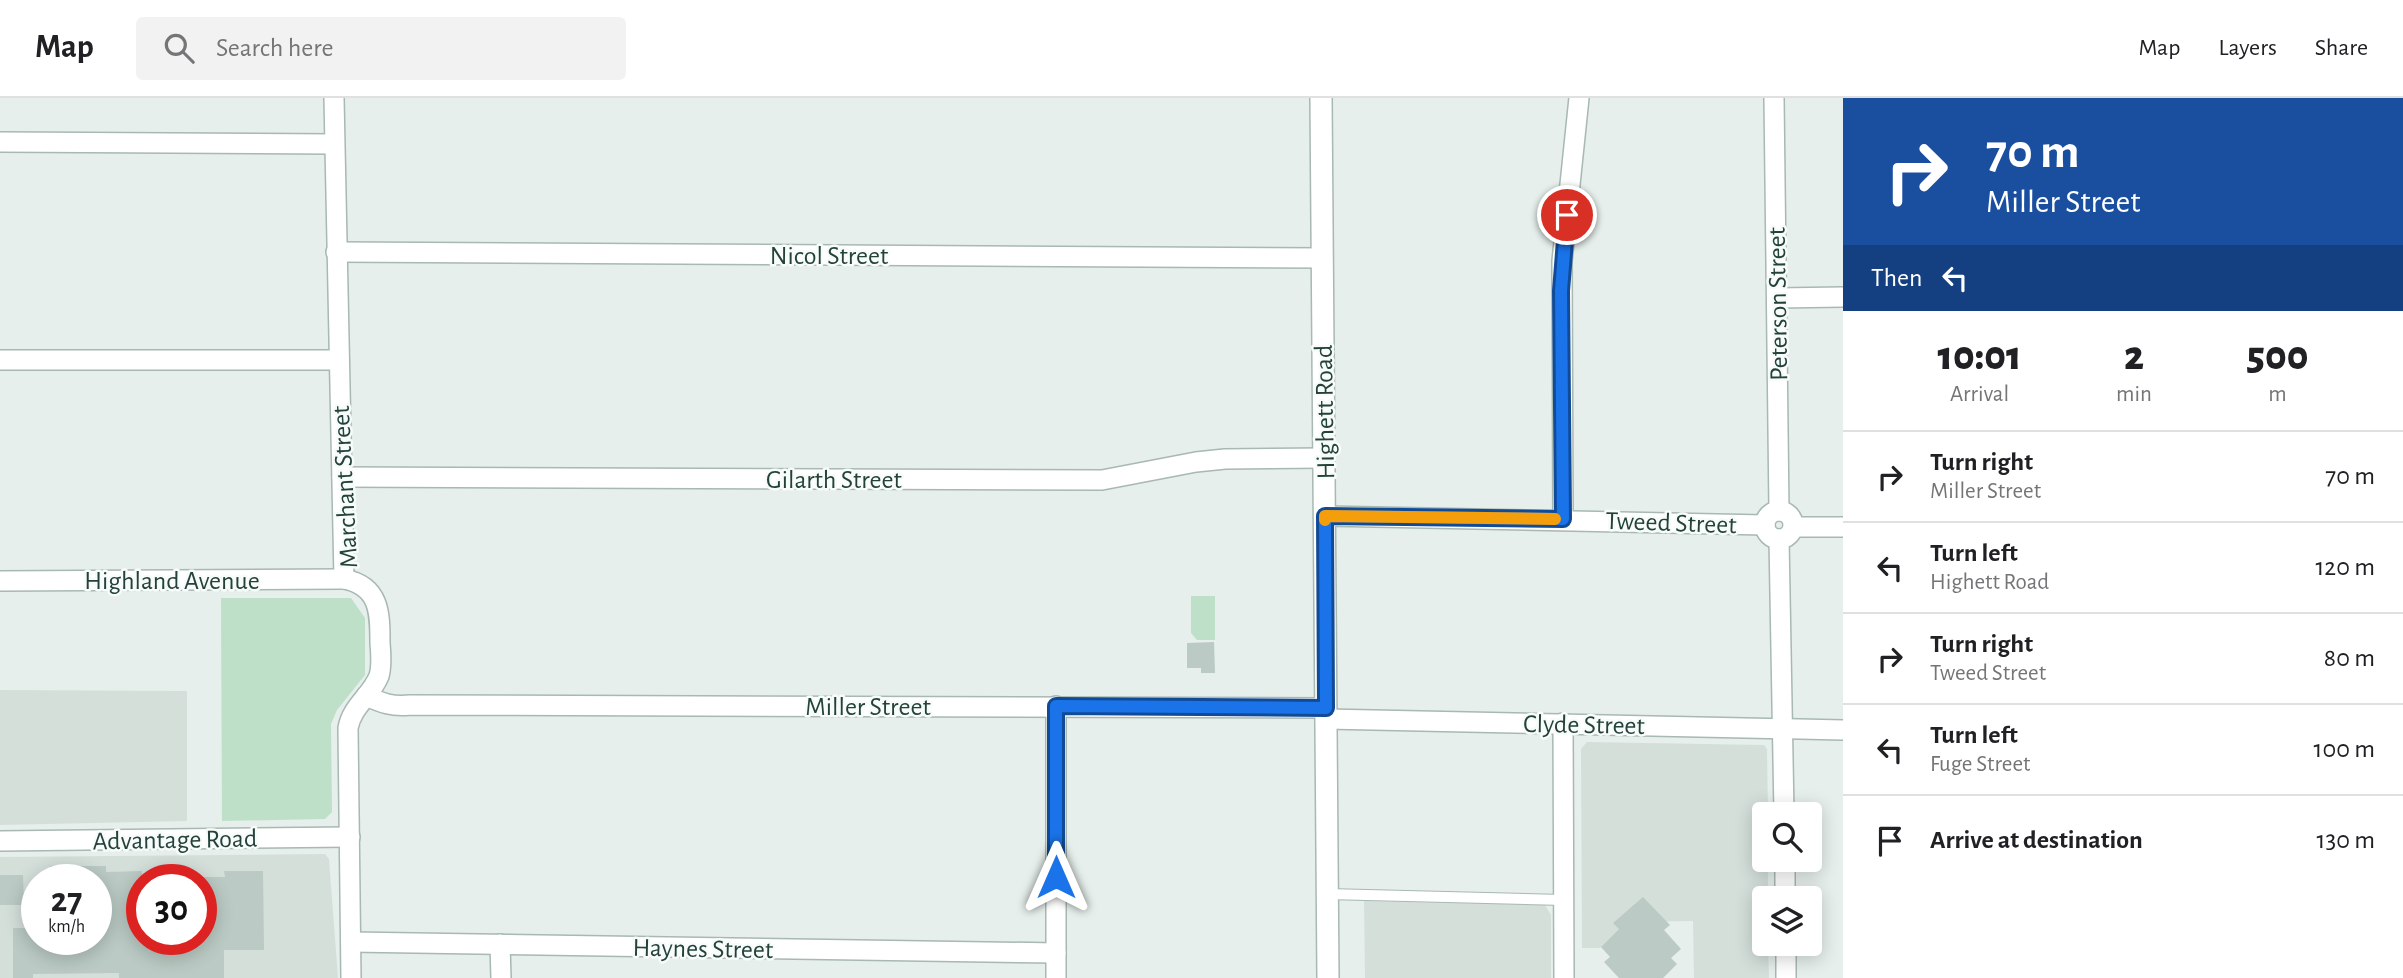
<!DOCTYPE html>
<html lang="en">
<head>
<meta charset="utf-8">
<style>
	body { margin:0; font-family:"Alegreya Sans",sans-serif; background:#f2f2f2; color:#202124; height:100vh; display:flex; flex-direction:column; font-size:26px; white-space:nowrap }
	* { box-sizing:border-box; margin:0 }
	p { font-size:23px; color:#757577 }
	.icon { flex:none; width:38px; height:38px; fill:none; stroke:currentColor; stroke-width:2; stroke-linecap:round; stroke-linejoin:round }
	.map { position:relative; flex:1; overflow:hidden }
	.panel { display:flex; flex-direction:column; background:#fff; width:560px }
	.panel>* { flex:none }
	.hud { background:#1a4fa0; color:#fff; overflow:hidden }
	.controls { position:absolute; left:1752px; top:704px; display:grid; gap:14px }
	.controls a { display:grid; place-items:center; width:70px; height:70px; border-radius:7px; background:#fff; box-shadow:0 4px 18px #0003; font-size:35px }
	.speed { position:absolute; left:21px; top:766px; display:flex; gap:14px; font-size:35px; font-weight:700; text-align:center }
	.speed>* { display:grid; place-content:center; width:91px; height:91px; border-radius:50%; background:#fff; box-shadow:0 4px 18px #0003; line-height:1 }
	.speed small { font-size:18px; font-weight:400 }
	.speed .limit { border:10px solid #d22; background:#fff; color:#111 }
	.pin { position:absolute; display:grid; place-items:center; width:60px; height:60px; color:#fff; margin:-30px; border:4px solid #fff; border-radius:50%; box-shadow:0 2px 7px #0007 }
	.me { position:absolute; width:77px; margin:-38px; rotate:0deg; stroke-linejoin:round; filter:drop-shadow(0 0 5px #0008) }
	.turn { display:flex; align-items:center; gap:24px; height:147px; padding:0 28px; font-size:32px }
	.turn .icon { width:91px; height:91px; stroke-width:2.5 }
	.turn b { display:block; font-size:49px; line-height:60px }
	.then { display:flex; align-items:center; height:66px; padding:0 28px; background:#0003; gap:14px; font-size:26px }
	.eta { display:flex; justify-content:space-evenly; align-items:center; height:119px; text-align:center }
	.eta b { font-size:42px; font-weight:800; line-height:49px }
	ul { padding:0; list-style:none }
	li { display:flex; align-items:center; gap:21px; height:91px; padding:0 28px; border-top:2px solid #e0e0e0 }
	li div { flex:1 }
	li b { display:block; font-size:26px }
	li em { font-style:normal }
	header { display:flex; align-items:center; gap:42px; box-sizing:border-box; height:98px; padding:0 35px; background:#fff; border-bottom:2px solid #e0e0e0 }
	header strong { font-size:33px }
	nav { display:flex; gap:38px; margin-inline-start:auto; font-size:24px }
	.search { width:490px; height:63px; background:#f2f2f2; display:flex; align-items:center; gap:18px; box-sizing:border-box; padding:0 24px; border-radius:7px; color:#757577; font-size:26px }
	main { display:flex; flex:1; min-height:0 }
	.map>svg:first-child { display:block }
	.built { fill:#d4dfda; fill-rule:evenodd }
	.green { fill:#bfe0c8 }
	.building { fill:#bbcac4 }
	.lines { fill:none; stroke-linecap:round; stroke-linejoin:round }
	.service-casing { stroke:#a8b8b2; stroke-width:12 }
	.minor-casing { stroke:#a8b8b2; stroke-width:22 }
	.tertiary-casing { stroke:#a8b8b2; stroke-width:24 }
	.service { stroke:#fff; stroke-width:10 }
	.minor { stroke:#fff; stroke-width:19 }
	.tertiary { stroke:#fff; stroke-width:21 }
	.route-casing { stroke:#114b97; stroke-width:18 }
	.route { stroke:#1a73e8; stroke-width:12 }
	.slow { stroke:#f59e0b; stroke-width:12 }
	.labels { text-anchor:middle; stroke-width:5; stroke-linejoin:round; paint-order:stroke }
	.street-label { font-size:26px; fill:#24423a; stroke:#f7fbf9 }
</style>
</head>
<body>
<header>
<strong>Map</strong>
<div class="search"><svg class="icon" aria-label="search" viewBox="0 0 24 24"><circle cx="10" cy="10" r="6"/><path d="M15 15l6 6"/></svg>Search here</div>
<nav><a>Map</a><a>Layers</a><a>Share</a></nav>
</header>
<main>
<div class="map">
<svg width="1843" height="880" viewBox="0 0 1843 880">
	<rect width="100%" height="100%" fill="#e6efeb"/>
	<g class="built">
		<polygon points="0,592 187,593 187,723 0,727"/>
		<polygon points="1587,644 1764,647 1767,651 1768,716 1764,716 1764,761 1768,761 1768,800 1764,800 1764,845 1768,845 1769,880 1694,880 1693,823 1626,824 1600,850 1582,850 1581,651"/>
		<path d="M325,756L329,761L338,880H0V759ZM37,782H96V842H37ZM142,782H201V842H142Z"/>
		<polygon points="1364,803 1545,807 1551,817 1551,880 1365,880"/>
	</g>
	<g class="green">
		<polygon points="1191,498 1215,498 1215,542 1197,542 1191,535"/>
		<polygon points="221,500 351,500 365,520 365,577 337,612 331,626 332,714 325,721 222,723"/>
	</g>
	<g class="building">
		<polygon points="1214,544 1215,575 1201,575 1201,570 1187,570 1187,545"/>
		<polygon points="50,768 106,768 106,774 142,773 142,842 201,842 201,779 225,779 224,773 263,773 264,852 224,852 224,880 119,880 119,875 33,876 33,880 13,880 13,830 37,830 37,842 96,842 96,782 50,782"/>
		<polygon points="0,777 23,777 24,807 0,807"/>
		<polygon points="1643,799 1670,827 1664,832 1681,851 1671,860 1677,866 1663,880 1619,880 1604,864 1610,859 1601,849 1619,831 1613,825"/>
	</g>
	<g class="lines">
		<defs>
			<polyline id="service" points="1327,796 1564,802"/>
			<g id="minor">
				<path d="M334,0L344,481C380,488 380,515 380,545C381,556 382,568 379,578C371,598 352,608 348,630L351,880"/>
				<polyline points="1774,0 1779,413"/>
				<polyline points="0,44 334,46"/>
				<polyline points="336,154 1322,160"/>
				<polyline points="1777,200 1843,199"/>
				<polyline points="0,262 339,262"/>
				<polyline points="342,379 1102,382 1196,364 1225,361 1324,360"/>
				<circle cx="1779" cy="427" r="14"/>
				<polyline points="1325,418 1765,427"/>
				<polyline points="1563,421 1562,163 1579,0"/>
				<polyline points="1793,429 1843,429"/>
				<polyline points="1779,441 1784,716"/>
				<polyline points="0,483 344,481"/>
				<path d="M366,598C382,605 392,609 410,607L1326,610"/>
				<polyline points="1056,608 1056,880"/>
				<polyline points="1326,621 1843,632"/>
				<polyline points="1563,625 1564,880"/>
				<polyline points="0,743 350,739"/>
				<polyline points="1785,761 1785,800"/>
				<polyline points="351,844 1056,855"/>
				<polyline points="1786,845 1786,880"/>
				<polyline points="500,846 501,880"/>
			</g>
			<polyline id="tertiary" points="1321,0 1328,880"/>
		</defs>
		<use href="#service" class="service-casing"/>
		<use href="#minor" class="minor-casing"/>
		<use href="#tertiary" class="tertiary-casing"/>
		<use href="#service" class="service"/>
		<use href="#minor" class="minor"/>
		<use href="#tertiary" class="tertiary"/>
	</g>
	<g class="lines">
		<defs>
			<polyline id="route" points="1056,779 1056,608 1326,610 1325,418 1563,421 1561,193 1567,117"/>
		</defs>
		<use href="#route" class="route-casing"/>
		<use href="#route" class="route"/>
		<polyline class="slow" points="1325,422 1325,418 1555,421"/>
	</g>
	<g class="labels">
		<g class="street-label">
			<text x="829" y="166">Nicol Street</text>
			<text transform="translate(1777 206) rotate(-91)" y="9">Peterson Street</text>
			<text transform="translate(1324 314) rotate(-91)" y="9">Highett Road</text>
			<text x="834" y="390">Gilarth Street</text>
			<text transform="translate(344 389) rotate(-93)" y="9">Marchant Street</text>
			<text transform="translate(1671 424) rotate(2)" y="9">Tweed Street</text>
			<text x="172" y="491">Highland Avenue</text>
			<text x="868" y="617">Miller Street</text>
			<text transform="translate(1584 626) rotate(1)" y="9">Clyde Street</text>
			<text transform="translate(175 741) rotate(-1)" y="9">Advantage Road</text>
			<text transform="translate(703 850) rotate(1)" y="9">Haynes Street</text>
		</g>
	</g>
</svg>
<div class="controls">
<a><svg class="icon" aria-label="search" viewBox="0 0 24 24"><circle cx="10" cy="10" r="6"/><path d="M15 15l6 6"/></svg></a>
<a><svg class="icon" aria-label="layers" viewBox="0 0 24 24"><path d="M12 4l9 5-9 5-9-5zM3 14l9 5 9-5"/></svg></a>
</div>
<div class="speed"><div>27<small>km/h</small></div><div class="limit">30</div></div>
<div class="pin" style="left:1567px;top:117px;background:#d93025"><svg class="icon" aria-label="arrive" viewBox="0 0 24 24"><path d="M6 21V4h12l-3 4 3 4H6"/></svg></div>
<svg class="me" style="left:1056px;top:779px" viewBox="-20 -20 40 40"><path d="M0-17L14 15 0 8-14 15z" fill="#1a73e8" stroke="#fff" stroke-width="4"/></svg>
</div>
<section class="panel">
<div class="hud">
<div class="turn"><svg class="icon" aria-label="right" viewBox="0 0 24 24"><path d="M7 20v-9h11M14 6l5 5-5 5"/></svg><div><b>70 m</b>Miller Street</div></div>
<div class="then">Then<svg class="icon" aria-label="left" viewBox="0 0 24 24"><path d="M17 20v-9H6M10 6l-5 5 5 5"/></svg></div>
</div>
<div class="eta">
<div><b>10:01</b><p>Arrival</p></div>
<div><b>2</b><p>min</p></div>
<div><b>500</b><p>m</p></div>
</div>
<ul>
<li><svg class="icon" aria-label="right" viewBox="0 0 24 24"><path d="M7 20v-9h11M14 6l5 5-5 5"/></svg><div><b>Turn right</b><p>Miller Street</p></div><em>70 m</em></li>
<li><svg class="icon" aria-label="left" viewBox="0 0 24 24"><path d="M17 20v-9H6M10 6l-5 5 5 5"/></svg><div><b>Turn left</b><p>Highett Road</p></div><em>120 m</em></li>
<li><svg class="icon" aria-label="right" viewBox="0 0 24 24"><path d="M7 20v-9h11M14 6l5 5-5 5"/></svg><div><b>Turn right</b><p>Tweed Street</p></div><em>80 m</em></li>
<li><svg class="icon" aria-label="left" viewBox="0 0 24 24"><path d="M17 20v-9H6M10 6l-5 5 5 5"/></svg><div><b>Turn left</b><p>Fuge Street</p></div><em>100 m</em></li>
<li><svg class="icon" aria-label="arrive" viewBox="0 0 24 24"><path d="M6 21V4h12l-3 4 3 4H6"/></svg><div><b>Arrive at destination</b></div><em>130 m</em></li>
</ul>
</section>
</main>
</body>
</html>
